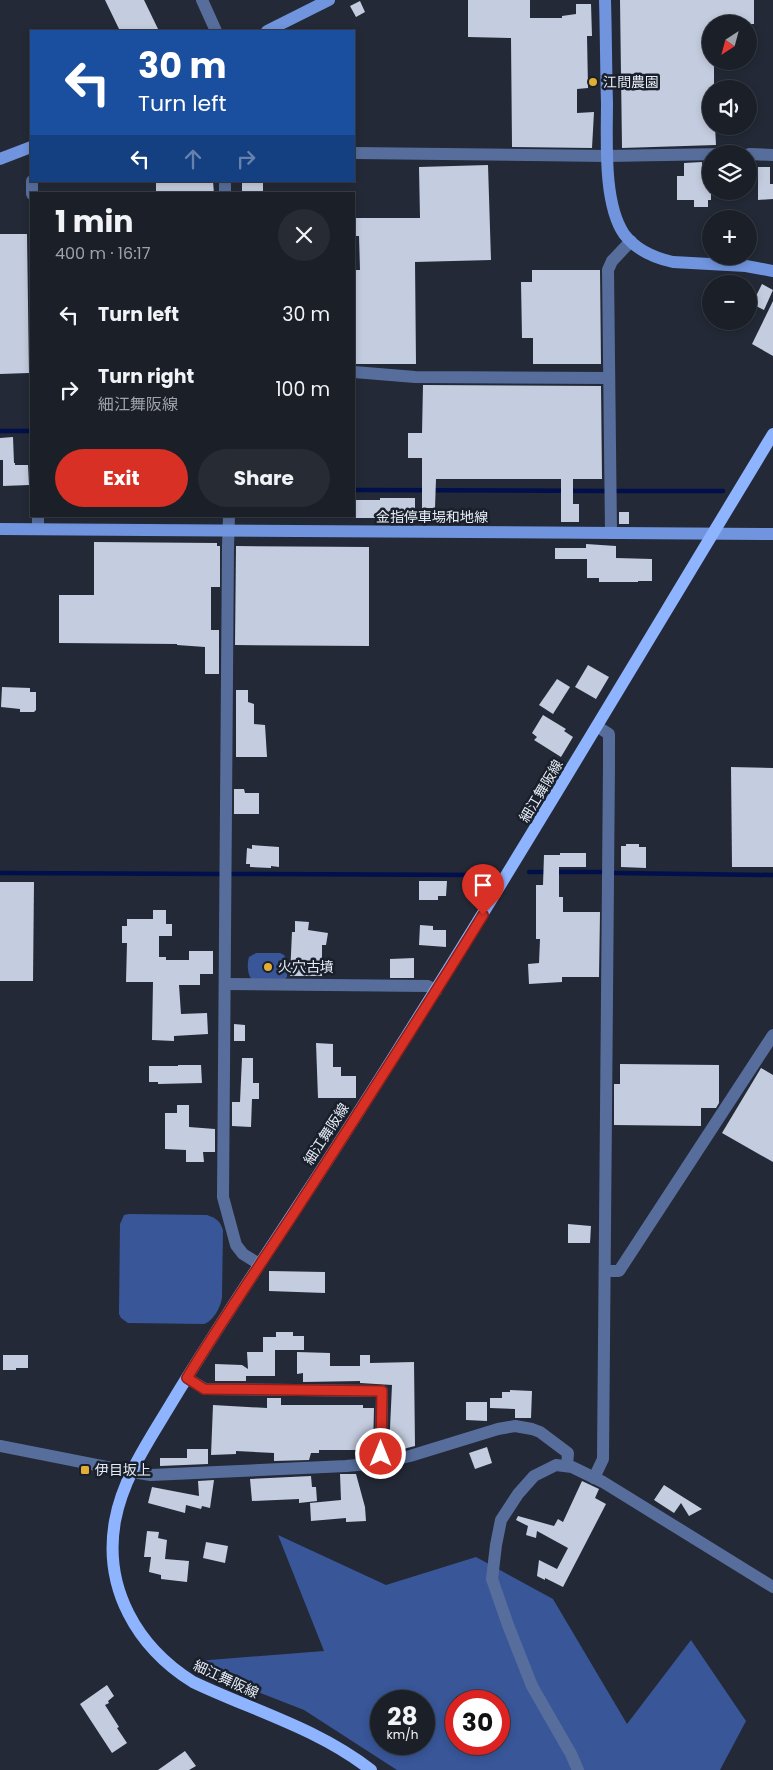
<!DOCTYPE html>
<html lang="en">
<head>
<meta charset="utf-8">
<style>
	body { margin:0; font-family:Poppins,"Noto Sans JP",sans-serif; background:#272c34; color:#f1f3f6; height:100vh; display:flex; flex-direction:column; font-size:19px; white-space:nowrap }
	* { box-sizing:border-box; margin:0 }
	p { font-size:16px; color:#9fa2a8 }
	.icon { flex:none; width:28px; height:28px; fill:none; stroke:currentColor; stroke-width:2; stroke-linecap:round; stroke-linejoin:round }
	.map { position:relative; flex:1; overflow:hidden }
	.details { position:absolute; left:30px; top:192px; width:325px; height:325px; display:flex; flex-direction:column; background:#1a1f28; border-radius:0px; box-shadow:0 2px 8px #0003,0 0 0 1px #383d45 }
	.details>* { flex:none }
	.banner { position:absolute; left:30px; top:30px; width:325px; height:152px; border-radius:0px; box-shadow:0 2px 8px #0003,0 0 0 1px #383d45; background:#1a4fa0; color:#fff; overflow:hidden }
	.needle { width:32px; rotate:216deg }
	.buttons { position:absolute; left:702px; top:15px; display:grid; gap:10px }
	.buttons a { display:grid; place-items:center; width:55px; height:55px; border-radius:50%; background:#1a1f28; box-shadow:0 2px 8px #0003,0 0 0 1px #383d45; font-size:25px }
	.speed { position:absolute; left:370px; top:1690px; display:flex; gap:10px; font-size:25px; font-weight:700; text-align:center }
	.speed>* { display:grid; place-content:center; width:65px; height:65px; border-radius:50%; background:#1a1f28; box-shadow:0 2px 8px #0003,0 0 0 1px #383d45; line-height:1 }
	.speed small { font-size:12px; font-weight:400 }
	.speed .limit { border:8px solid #d22; background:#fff; color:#111 }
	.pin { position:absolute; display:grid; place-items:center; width:42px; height:42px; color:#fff; margin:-51px -21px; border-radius:50% 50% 50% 0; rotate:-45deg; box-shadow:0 0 5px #0007 }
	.pin .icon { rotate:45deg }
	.me { position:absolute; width:55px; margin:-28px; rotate:0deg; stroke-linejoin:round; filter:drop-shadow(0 0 4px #0008) }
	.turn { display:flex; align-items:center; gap:18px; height:105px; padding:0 25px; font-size:22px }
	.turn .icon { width:65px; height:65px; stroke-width:2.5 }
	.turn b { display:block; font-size:35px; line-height:42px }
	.lanes { display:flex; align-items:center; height:48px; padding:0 25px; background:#0003; justify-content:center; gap:25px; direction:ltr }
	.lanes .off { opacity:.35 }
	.round { display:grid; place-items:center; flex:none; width:52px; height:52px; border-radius:26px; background:#272c34 }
	.head { display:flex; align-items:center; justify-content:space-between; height:85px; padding:0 25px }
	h1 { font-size:30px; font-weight:700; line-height:38px }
	.primary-button { display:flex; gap:10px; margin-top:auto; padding:10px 25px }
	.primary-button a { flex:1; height:58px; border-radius:30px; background:#d93025; color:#fff; font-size:20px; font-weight:700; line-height:58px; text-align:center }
	.primary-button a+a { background:#272c34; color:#f1f3f6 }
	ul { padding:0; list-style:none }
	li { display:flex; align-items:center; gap:15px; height:75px; padding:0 25px }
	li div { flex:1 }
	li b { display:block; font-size:19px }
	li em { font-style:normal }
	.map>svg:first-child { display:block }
	.forest { fill:#385698; fill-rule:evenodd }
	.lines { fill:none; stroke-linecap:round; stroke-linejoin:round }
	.stream { stroke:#010f4b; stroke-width:4.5 }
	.building { fill:#c4cddf }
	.street { stroke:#576e9c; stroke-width:12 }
	.secondary { stroke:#7094de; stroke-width:12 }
	.primary { stroke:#8eb3ff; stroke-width:12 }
	.route-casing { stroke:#8d1f18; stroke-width:12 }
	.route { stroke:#d93025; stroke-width:9 }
	.poi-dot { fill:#e3ae34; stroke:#19202c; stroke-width:2 }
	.labels { text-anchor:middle; stroke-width:5; stroke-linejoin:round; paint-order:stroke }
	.poi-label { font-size:14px; fill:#e7ecf5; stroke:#19202c; text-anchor:start }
	.street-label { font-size:14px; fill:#e7ecf5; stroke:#19202c }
</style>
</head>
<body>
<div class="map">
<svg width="773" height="1770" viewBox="0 0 773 1770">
	<rect width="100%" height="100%" fill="#232936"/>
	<g class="forest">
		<path d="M256,953H280L284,955L288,962L287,977L284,980H252C247,974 247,964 249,957Z"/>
		<path d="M129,1214L207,1215C216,1218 220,1221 223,1230L222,1297C221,1307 213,1321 204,1324L128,1323L121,1318L119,1314L120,1224L124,1215Z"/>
		<path d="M278,1535L386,1585L476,1557L553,1599L627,1724L691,1640L746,1721L720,1770H397L304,1710L206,1672L197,1661L324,1651ZM381,1701H424V1744H381ZM456,1701H499V1744H456Z"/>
	</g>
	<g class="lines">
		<g class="stream">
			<polyline points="0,431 31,431"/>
			<polyline points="354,490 608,491"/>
			<polyline points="614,491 723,491"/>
			<polyline points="529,872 602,872"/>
			<polyline points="0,873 219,874"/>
			<polyline points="614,873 773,875"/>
			<polyline points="232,874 490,875"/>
		</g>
	</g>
	<g class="building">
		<polygon points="105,0 144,0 159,31 120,31"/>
		<polygon points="468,0 530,0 530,18 562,18 562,16 576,14 576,4 591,4 592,36 587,36 588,88 577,89 577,113 594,112 592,148 512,147 511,38 468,37"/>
		<polygon points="620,0 754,0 754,24 711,24 711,61 714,61 714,89 711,89 711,126 715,126 716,145 622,148"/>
		<polygon points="360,1 365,12 356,17 350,6"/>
		<polygon points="702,162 702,176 711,176 711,200 708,200 708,207 694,207 694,200 677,200 677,176 684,176 684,163"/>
		<polygon points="488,165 491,260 415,262 416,364 354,364 354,270 360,270 359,236 354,236 354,218 420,218 419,167"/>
		<polygon points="758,167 770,167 770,184 773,184 773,199 758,200"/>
		<polygon points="156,181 213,181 214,194 156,194"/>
		<polygon points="242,181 263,181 263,194 242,193"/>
		<polygon points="0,234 27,234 29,373 0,374"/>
		<polygon points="532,270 600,270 601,364 533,364 533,338 522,338 521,282 532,282"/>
		<polygon points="762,284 773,290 764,310 752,304"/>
		<polygon points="773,301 773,356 752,344"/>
		<polygon points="423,385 601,386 602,479 573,479 573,504 579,504 579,522 561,522 561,479 436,479 435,508 422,508 422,458 408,458 408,433 422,433"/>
		<polygon points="13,437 14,463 15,463 15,465 28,465 29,485 3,486 3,460 0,460 0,438"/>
		<polygon points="380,498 415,498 415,518 354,518 354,500 380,500"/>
		<rect x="619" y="512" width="10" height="12"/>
		<polygon points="94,542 217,543 217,546 220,546 220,587 211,587 211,630 219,630 219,674 205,674 205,647 177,645 177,644 59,643 59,595 94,595"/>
		<polygon points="586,544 616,546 616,558 652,559 652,581 638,581 638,582 599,582 599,578 587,578 587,559 555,559 555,548 586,548"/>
		<polygon points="236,546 369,547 369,646 235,645"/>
		<polygon points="588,665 609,677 596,699 575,687"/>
		<polygon points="557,679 570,687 553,714 539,705"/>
		<polygon points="2,687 30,688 30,692 36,692 36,710 34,712 20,712 20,709 1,707"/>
		<polygon points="236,690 248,690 248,702 254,704 254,724 265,725 267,757 236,757"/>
		<polygon points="543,715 566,729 564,731 573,737 561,757 534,740 537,737 532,733"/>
		<polygon points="731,767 773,768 773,867 732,867"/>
		<polygon points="234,789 244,789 245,793 259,793 259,814 234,814"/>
		<polygon points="626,844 639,844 639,847 646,847 646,868 621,867 621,846 626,846"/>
		<polygon points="252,845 279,847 279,867 271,866 271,868 250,867 250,864 246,864 247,848 252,849"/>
		<polygon points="560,853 586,853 586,867 559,867 559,897 563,897 563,912 600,912 599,977 562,977 562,982 529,984 528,964 539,963 540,939 536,939 536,885 543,885 544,855 560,855"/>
		<polygon points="419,881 447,881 446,896 438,896 438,900 419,900"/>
		<polygon points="0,882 34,882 33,981 0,981"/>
		<polygon points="153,910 166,910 166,924 172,924 172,936 159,936 159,957 166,957 166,960 189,960 189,951 213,951 213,974 200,974 200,985 179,985 181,1014 207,1013 208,1034 174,1036 174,1041 152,1040 153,982 126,982 127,943 122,943 122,926 127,926 127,919 153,919"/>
		<polygon points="295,921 309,922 308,930 328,933 326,945 322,945 322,976 290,976 292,932 295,932"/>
		<polygon points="420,925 433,926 433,930 446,930 446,947 419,945"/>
		<polygon points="414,958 414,978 390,978 390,959"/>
		<polygon points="234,1024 245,1025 245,1041 234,1041"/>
		<polygon points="316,1043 333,1044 333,1067 341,1067 341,1076 356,1076 356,1098 318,1098"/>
		<polygon points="242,1058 253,1058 253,1083 259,1083 259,1099 252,1099 251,1127 232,1126 232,1102 240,1102"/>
		<polygon points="620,1064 719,1065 719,1103 716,1108 701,1108 701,1126 614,1125 614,1084 620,1084"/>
		<polygon points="178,1065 201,1065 202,1083 158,1084 158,1082 149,1082 149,1066 178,1066"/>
		<polygon points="761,1068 773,1075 773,1162 722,1133"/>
		<polygon points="177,1105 189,1105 189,1127 215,1129 215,1152 203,1152 204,1162 186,1162 186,1150 165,1149 165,1113 177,1113"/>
		<polygon points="568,1224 591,1226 590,1243 568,1243"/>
		<polygon points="269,1271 325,1272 325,1293 269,1291"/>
		<polygon points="276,1332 293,1332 293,1336 304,1336 304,1350 275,1350 275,1376 246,1376 246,1381 215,1381 215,1364 242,1365 248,1369 247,1352 263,1352 263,1337 276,1337"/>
		<polygon points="297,1352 330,1353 330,1366 360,1366 360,1355 370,1355 370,1363 414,1362 415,1446 391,1452 389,1450 392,1385 360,1383 360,1381 303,1382 303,1373 297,1374"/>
		<polygon points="3,1355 28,1355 28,1368 16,1368 16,1370 3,1370"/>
		<polygon points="510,1390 532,1391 531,1418 515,1418 515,1409 490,1408 490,1398 502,1398 502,1392 510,1392"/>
		<polygon points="267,1398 281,1398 281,1405 363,1405 363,1408 374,1408 373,1450 319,1450 319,1453 311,1453 309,1460 274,1461 274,1453 236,1451 236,1454 211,1455 213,1405 267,1408"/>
		<polygon points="466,1402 487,1402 487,1421 466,1420"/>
		<polygon points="487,1447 492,1463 475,1469 469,1453"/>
		<polygon points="187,1449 208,1449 208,1464 160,1466 160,1458 187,1458"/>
		<polygon points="340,1474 356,1474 365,1507 366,1521 346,1522 346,1518 311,1521 310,1503 341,1500"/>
		<polygon points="311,1476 312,1487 316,1487 317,1501 299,1503 299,1499 252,1501 250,1479"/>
		<polygon points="214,1480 210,1508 202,1506 201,1509 186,1505 185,1513 148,1503 152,1487 199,1496 198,1481"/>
		<polygon points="582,1481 599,1489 595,1498 606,1504 563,1587 545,1578 545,1580 537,1576 539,1560 557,1569 568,1548 537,1531 536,1538 526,1535 528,1526 516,1520 518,1516 554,1526 558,1519 563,1522"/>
		<polygon points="664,1485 675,1492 702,1509 689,1516 681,1503 674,1513 654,1500"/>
		<polygon points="147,1531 159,1532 158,1538 167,1540 165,1559 189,1561 187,1582 161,1579 161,1575 149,1572 151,1557 144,1557"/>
		<polygon points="206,1542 228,1546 225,1563 203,1558"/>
		<polygon points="107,1685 114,1696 108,1701 109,1703 105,1705 119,1727 117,1728 127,1743 112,1753 80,1704"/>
		<polygon points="185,1751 196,1766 189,1770 158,1770"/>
	</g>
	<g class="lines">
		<g class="street">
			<polyline points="202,0 216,31"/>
			<polyline points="354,153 607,156 722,154"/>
			<polyline points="749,154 773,155"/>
			<polyline points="32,181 32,194"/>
			<polyline points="225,181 225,194"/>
			<polyline points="354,372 415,377 609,378"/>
			<polyline points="38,516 38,529"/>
			<polyline points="229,516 228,546 223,1197 236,1245 243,1254 259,1264"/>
			<polyline points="611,533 608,270 612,261 631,241"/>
			<polyline points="225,984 428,986 436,991"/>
			<polyline points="605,1271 619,1271 773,1035"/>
			<polyline points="187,1378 205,1389 382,1391 381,1454 383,1462"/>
			<polyline points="0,1446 132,1472 151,1475 346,1466 379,1463 410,1456 498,1429 515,1426 532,1429 540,1432 568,1453 567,1466"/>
			<polyline points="594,1478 603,1459 609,764 609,734 598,727"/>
			<polyline points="578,1770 571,1754 532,1686 508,1625 492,1579 496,1545 501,1520 518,1494 534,1476 556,1465 572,1467 603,1482 773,1587"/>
		</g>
		<g class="secondary">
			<path d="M605,0C606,34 606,69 607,103C607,140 603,203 624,234C636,250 655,258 673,262L746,266L773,271"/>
			<polyline points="267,31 329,0"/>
			<polyline points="0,159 31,147"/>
			<polyline points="0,529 773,534"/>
		</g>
		<path class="primary" d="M371,1770C317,1728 254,1711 193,1682C137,1647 103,1588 115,1521C123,1477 150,1439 172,1402C224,1316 281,1233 335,1149C486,914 628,673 773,434"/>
	</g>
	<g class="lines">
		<defs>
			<path id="route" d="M381,1454L382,1391L204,1389L187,1378C221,1322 258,1268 294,1213C358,1114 422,1015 483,915"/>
		</defs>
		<use href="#route" class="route-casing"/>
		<use href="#route" class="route"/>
	</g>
	<g class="poi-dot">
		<circle cx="593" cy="82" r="5"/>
		<circle cx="268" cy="967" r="5"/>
		<rect x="80" y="1465" width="10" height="10" rx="2.5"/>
	</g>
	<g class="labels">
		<g class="poi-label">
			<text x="603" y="87">江間農園</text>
			<text x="278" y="972">火穴古墳</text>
			<text x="95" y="1475">伊目坂上</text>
		</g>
		<g class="street-label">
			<text x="432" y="522">金指停車場和地線</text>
			<text transform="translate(541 791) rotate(-59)" y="5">細江舞阪線</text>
			<text transform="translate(326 1134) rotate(-57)" y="5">細江舞阪線</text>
			<text transform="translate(226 1679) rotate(25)" y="5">細江舞阪線</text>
		</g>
	</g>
</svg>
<div class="buttons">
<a><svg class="needle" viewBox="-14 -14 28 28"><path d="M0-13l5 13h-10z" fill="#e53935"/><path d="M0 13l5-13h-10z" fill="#9fa2a8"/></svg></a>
<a><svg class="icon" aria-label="sound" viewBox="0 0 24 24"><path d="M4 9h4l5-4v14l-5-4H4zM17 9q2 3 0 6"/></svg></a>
<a><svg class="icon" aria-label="layers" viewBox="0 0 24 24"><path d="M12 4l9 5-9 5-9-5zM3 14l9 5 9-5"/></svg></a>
<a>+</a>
<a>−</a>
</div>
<div class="speed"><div>28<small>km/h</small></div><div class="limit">30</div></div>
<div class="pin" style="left:483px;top:915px;background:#d93025"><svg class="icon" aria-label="arrive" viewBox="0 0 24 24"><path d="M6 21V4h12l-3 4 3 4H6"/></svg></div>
<svg class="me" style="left:381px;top:1454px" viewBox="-20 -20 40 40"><circle r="17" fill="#d93025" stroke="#fff" stroke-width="3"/><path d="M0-11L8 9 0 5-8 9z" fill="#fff"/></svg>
<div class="banner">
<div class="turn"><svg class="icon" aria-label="left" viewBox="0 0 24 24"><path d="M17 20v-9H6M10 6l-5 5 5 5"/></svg><div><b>30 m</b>Turn left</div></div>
<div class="lanes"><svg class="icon" aria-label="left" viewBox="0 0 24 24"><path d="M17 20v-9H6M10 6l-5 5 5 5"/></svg><svg class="icon off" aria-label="ahead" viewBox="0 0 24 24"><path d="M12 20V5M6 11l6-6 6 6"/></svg><svg class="icon off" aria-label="right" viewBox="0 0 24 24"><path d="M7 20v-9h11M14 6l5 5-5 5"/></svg></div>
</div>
<section class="details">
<div class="head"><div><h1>1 min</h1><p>400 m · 16:17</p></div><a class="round"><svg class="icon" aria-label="close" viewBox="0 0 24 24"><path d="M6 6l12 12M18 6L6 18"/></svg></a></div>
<ul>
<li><svg class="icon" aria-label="left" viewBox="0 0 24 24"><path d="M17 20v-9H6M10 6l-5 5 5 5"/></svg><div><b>Turn left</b></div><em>30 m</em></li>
<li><svg class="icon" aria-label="right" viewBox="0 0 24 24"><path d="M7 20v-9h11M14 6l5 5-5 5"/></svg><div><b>Turn right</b><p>細江舞阪線</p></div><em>100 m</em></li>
</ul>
<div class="primary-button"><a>Exit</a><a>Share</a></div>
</section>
</div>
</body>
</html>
